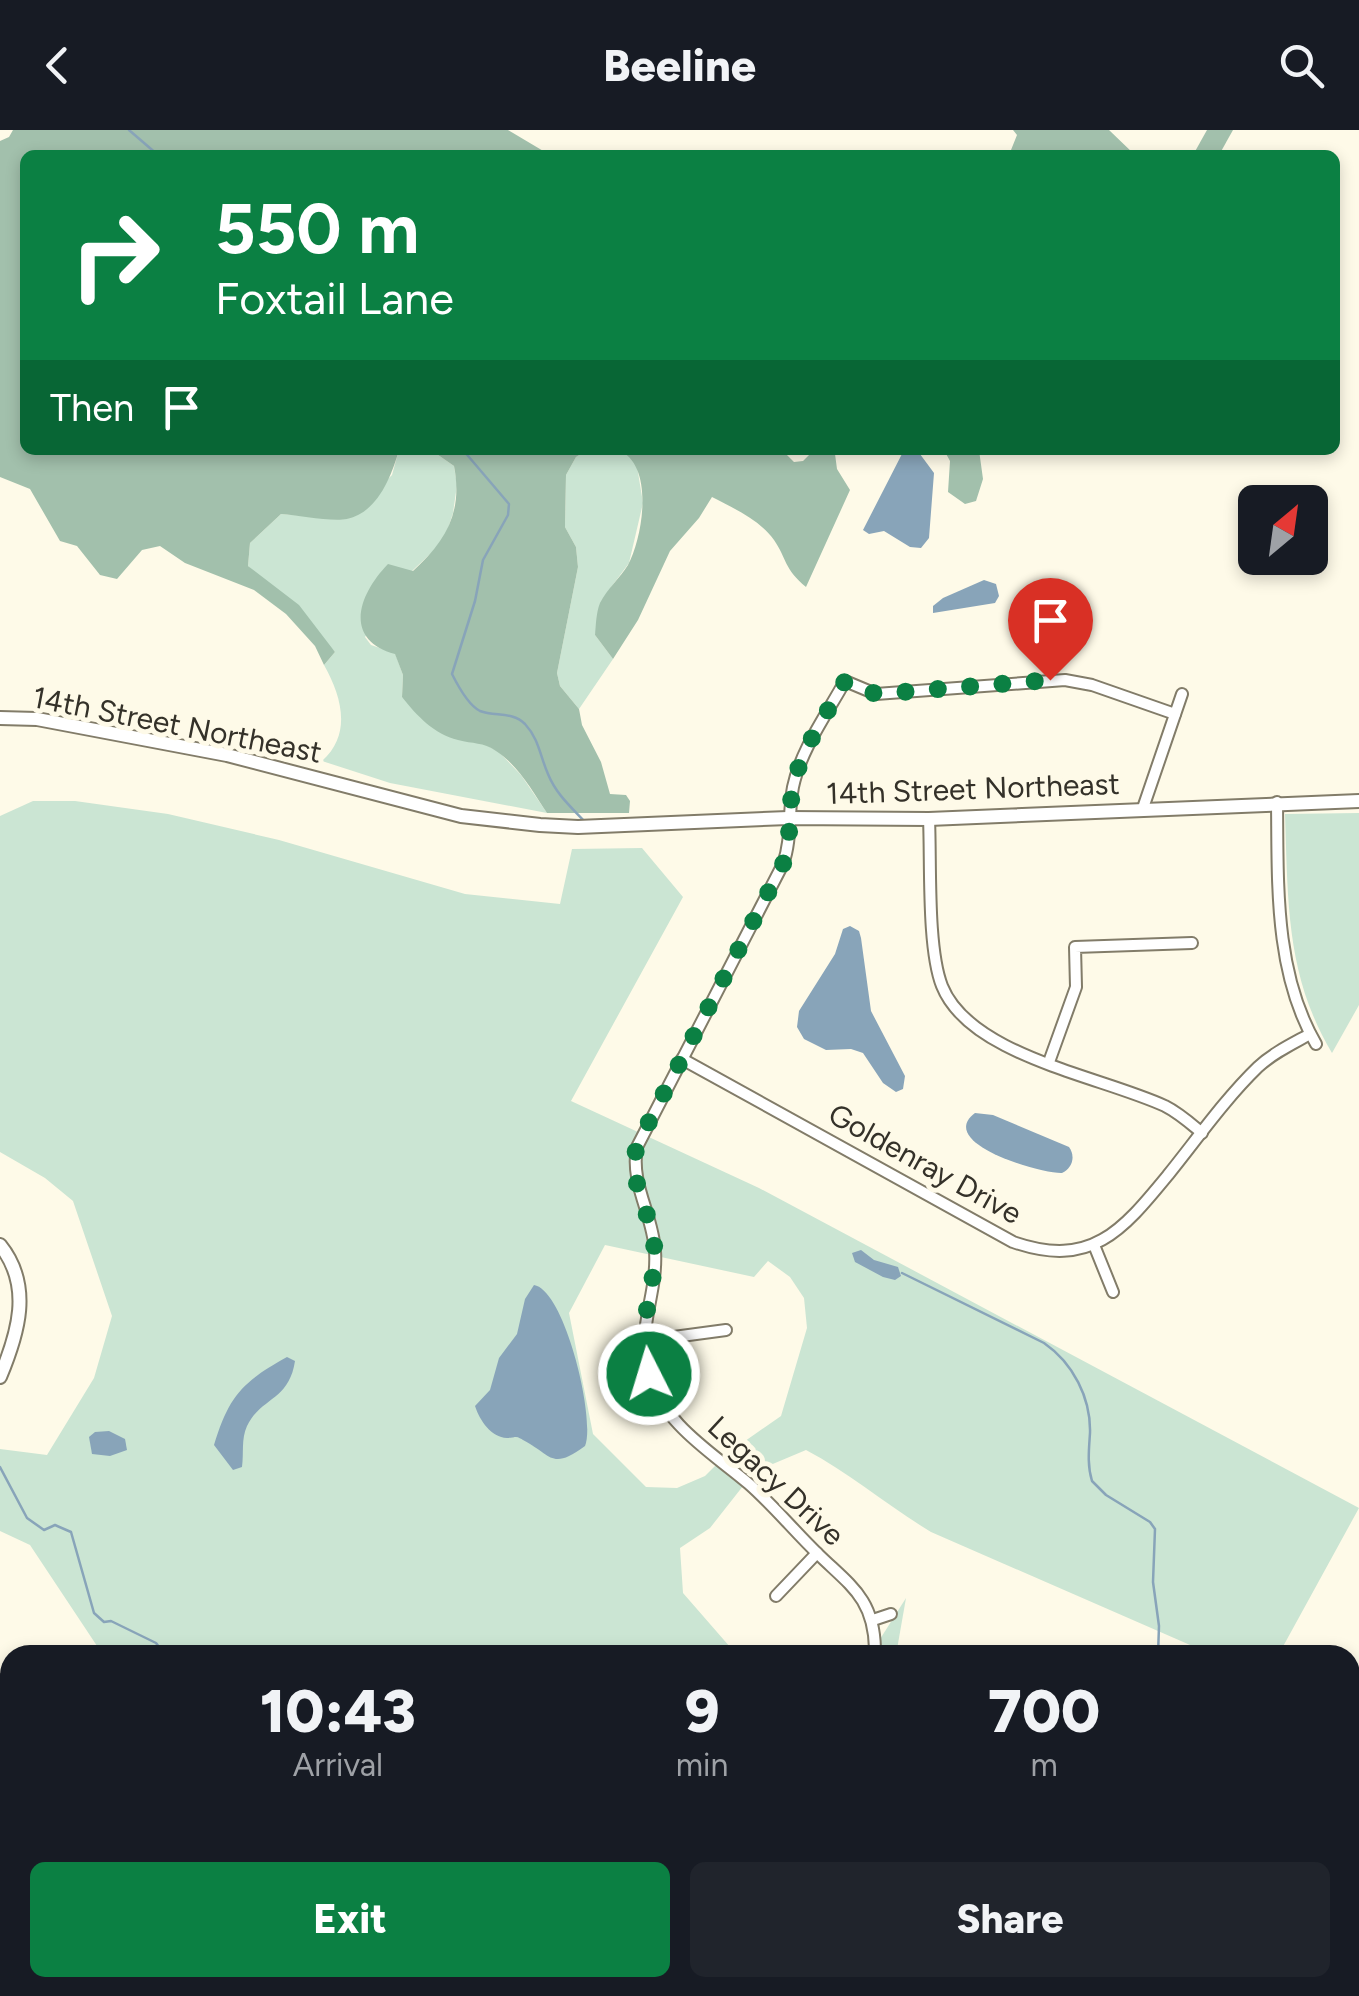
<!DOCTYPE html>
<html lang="en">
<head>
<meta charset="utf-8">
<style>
	body { margin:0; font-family:Figtree,sans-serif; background:#20242c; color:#f1f3f6; height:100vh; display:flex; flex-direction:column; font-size:38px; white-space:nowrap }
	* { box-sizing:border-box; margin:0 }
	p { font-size:32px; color:#9ea1a6 }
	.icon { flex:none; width:55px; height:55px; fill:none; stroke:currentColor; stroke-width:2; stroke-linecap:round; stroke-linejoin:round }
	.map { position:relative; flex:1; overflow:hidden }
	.side { position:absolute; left:0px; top:1515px; width:1360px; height:352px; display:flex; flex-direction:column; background:#171b24; border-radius:30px 30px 0 0; box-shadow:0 5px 15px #0003 }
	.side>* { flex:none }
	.banner { position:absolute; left:20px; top:20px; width:1320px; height:305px; border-radius:15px; box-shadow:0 5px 15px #0003; background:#0b8043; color:#fff; overflow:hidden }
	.needle { width:65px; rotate:29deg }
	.tools { position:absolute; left:1238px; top:355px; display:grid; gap:20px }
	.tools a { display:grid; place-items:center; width:90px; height:90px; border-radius:15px; background:#171b24; box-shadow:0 5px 15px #0003; font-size:50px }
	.pin { position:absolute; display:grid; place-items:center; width:85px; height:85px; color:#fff; margin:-102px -42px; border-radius:50% 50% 50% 0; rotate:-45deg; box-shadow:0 0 10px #0007 }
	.pin .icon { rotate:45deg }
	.me { position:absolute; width:110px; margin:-55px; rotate:355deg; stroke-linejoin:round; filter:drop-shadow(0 0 8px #0008) }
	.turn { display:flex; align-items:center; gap:35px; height:210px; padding:0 30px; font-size:45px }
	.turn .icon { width:130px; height:130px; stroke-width:2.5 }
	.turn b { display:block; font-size:70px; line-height:85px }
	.then { display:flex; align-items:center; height:95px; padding:0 30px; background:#0003; gap:20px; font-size:38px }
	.eta { display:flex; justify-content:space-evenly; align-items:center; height:170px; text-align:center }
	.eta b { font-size:60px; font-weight:800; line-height:70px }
	.action { display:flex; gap:20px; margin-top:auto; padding:20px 30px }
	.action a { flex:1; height:115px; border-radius:15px; background:#0b8043; color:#fff; font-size:40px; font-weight:800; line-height:115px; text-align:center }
	.action a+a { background:#20242c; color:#f1f3f6 }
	header { display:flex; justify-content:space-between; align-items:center; height:130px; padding:0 30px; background:#171b24; font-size:45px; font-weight:800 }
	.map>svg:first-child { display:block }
	.green { fill:#cbe5d3; fill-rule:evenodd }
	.forest { fill:#a2c0ac }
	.water { fill:#88a4b9 }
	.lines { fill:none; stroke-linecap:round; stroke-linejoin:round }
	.stream { stroke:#88a4b9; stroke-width:2.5 }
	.minor-casing { stroke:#827c69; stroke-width:14 }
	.tertiary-casing { stroke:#827c69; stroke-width:16 }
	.minor { stroke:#fff; stroke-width:10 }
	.tertiary { stroke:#fff; stroke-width:12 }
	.route { stroke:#0b8043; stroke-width:18; stroke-dasharray:0 32.4 }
	.labels { text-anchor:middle; stroke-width:10; stroke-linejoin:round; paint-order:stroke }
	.street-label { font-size:30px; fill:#343129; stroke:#fefae8 }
</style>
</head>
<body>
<header><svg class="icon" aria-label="back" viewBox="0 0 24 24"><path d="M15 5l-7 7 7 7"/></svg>Beeline<svg class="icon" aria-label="search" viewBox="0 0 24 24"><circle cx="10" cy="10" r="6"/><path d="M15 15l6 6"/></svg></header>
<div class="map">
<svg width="1359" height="1866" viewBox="0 0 1359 1866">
	<rect width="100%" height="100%" fill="#fefae8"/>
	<g class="green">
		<path d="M399,320H431L454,336L457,355L453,383L444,411L412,441L365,507L371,515L395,523L403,545L402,567L499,622L521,645L547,683L390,653L322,631C352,604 342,567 324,535L335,522L248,436L250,413L281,384L347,389L392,345Z"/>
		<polygon points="587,320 618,320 628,324 637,336 643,373 629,433 609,460 595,505 613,529 579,579 560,556 557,543 578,437 576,417 565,397 566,345 576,327"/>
		<path d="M33,671H75L168,684L279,710L465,764L560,774L572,719L642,718L683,767L571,971L759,1058L1359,1378L1280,1522L1213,1525L931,1402C888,1376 851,1344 806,1320L754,1342L710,1398L680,1418L683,1463L737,1525H103L30,1415L0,1401V1319L47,1325L94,1248L112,1186L73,1071L45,1048L0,1022V686ZM605,1115L754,1147L768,1131L790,1147L804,1168L807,1198L781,1286L728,1323L705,1346L677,1358L646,1357L593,1304L569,1183Z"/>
		<path d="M1359,683V875L1332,923C1286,846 1288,772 1285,684Z"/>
		<polygon points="906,1468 896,1525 870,1525"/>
		<polygon points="0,1636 10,1638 10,1858 172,1858 167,1866 84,1863 0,1866"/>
	</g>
	<g class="forest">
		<path d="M13,0H508L550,25H25V320H399C391,347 378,382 347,389C331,392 298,385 281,384L250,413L248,436L299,475L335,522L324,535L315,516L286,484L254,460L185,433L160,416L142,420L117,449L100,445L77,416L60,411L30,359L0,347V11L9,7Z"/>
		<polygon points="1013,0 1109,0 1135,25 1087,25 1080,22 1072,25 1009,25 1017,5"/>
		<polygon points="1207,0 1233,0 1219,25 1193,25"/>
		<path d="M431,320H587L576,327L566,345L565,397L576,417L578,437L557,543L560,556L579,579L582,595L601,632L610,664L626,665L630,671L629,683H547C533,662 518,635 496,621C483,612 473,614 458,610C434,604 417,586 402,567L403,545L395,524C342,509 359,464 388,434L413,441C446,411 463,382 454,336Z"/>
		<path d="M618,320H782L794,332L803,331L814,320L835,324L837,339L850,360L806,457C784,439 787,429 774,410C760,390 733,378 712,367L699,388L670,421L638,490L613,529L595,505C596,495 596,483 600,473C607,459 620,448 628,435C643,407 655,334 618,320Z"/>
		<polygon points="944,320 979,320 983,349 976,371 965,374 948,362 950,331"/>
		<polygon points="546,1858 734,1858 727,1866 551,1866"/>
	</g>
	<g class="water">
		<polygon points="904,320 917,320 934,343 929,408 921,418 910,417 884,401 869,404 863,400"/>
		<polygon points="984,450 996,454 999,466 995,473 933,483 933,476 943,468"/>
		<polygon points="850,796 859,801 861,808 871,881 905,946 903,959 896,962 883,953 863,923 851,919 826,920 804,909 797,897 799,881 835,824 843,799"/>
		<path d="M975,983L993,985L1069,1017C1076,1027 1072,1038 1062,1043C1041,1044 935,1013 975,983Z"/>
		<polygon points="861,1120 874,1130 898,1137 901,1146 895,1150 883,1147 855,1132 852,1123"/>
		<path d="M534,1155C565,1160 596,1290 585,1316C551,1341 552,1325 523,1310C514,1305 517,1308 507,1308C491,1307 480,1291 475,1276L490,1260L499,1228L517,1204L525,1169Z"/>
		<path d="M287,1227L295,1231C289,1271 261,1267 247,1296C241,1309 244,1323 242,1337L233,1340L214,1315C229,1266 242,1252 287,1227Z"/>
		<polygon points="109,1301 125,1309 127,1320 110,1326 92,1324 89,1307 95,1302"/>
	</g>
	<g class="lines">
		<g class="stream">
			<polyline points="129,0 158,25"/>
			<path d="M463,320L509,374L508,385L483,430L475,471L452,544C458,556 468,575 480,581C495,587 512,581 525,594C539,609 540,626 548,644C556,664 571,677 586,693"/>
			<path d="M902,1143L1044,1213C1073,1233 1091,1268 1090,1303C1089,1319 1087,1335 1092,1351L1106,1365L1150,1392L1155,1399L1153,1452L1159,1496L1158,1525"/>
			<polyline points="0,1337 27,1388 44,1400 55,1395 71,1402 94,1483 104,1492 111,1491 156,1513 165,1525"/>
			<polyline points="528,1858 533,1866"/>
		</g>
		<defs>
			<g id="minor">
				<path d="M1277,672C1278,753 1274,842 1316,914"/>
				<polyline points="1143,678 1182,564"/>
				<path d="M929,689C931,732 927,818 942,856C970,926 1100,946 1165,976C1179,983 1190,993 1202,1003"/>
				<path d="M682,929L1013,1112C1091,1139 1122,1101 1168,1045C1197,1009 1225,969 1258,937C1273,923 1292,914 1310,904"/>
				<polyline points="1049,932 1076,857 1075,817 1192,813"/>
				<polyline points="1094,1115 1113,1162"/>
				<polyline points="644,1211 726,1200"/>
				<polyline points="776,1466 817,1423"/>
				<polyline points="873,1490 891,1484"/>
				<path d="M875,1519C874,1469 851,1456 819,1425C795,1402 774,1376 749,1354C710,1321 663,1294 648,1242C636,1200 658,1163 655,1121C653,1084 630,1055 637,1017L783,734C792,709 788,683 793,657C801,619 827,584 845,551L876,564L1065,550L1092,555L1175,584"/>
				<polyline points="0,1550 1,1551"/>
				<polyline points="466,1858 469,1866"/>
				<polyline points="263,1866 268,1858"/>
			</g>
			<g id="tertiary">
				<polyline points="0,588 37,589 227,625 461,686 540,695 578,697 788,688 929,689 1359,671"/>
				<path d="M0,1115C33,1156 18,1204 0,1247"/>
			</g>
		</defs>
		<use href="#minor" class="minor-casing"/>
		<use href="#tertiary" class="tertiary-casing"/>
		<use href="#minor" class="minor"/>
		<use href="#tertiary" class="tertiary"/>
	</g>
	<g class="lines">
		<path class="route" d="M649,1244L644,1197L656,1128L652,1101L634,1044L636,1017L783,734C792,709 788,683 793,657C801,619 827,584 845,551L876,564L1050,550"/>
	</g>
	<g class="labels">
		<g class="street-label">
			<text transform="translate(177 595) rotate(11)" y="10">14th Street Northeast</text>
			<text transform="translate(973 659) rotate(-2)" y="10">14th Street Northeast</text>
			<text transform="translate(925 1034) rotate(29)" y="10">Goldenray Drive</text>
			<text transform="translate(776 1351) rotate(43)" y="10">Legacy Drive</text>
		</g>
	</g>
</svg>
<div class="tools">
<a><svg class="needle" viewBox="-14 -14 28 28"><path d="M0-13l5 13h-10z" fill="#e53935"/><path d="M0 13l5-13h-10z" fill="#9ea1a6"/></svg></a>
</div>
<div class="pin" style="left:1050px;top:550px;background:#d93025"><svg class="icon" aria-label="arrive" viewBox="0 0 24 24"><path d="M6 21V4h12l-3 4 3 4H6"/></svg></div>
<svg class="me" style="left:649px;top:1244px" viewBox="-20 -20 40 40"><circle r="17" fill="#0b8043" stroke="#fff" stroke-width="3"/><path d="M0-11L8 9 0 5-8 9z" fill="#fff"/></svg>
<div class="banner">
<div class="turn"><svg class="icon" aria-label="right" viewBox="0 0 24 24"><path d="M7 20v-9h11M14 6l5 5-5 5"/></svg><div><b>550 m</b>Foxtail Lane</div></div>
<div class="then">Then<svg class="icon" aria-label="arrive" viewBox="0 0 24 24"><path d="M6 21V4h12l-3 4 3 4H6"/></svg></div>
</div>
<section class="side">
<div class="eta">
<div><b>10:43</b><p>Arrival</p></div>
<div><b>9</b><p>min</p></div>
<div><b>700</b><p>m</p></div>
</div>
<div class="action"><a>Exit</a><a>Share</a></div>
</section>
</div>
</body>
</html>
